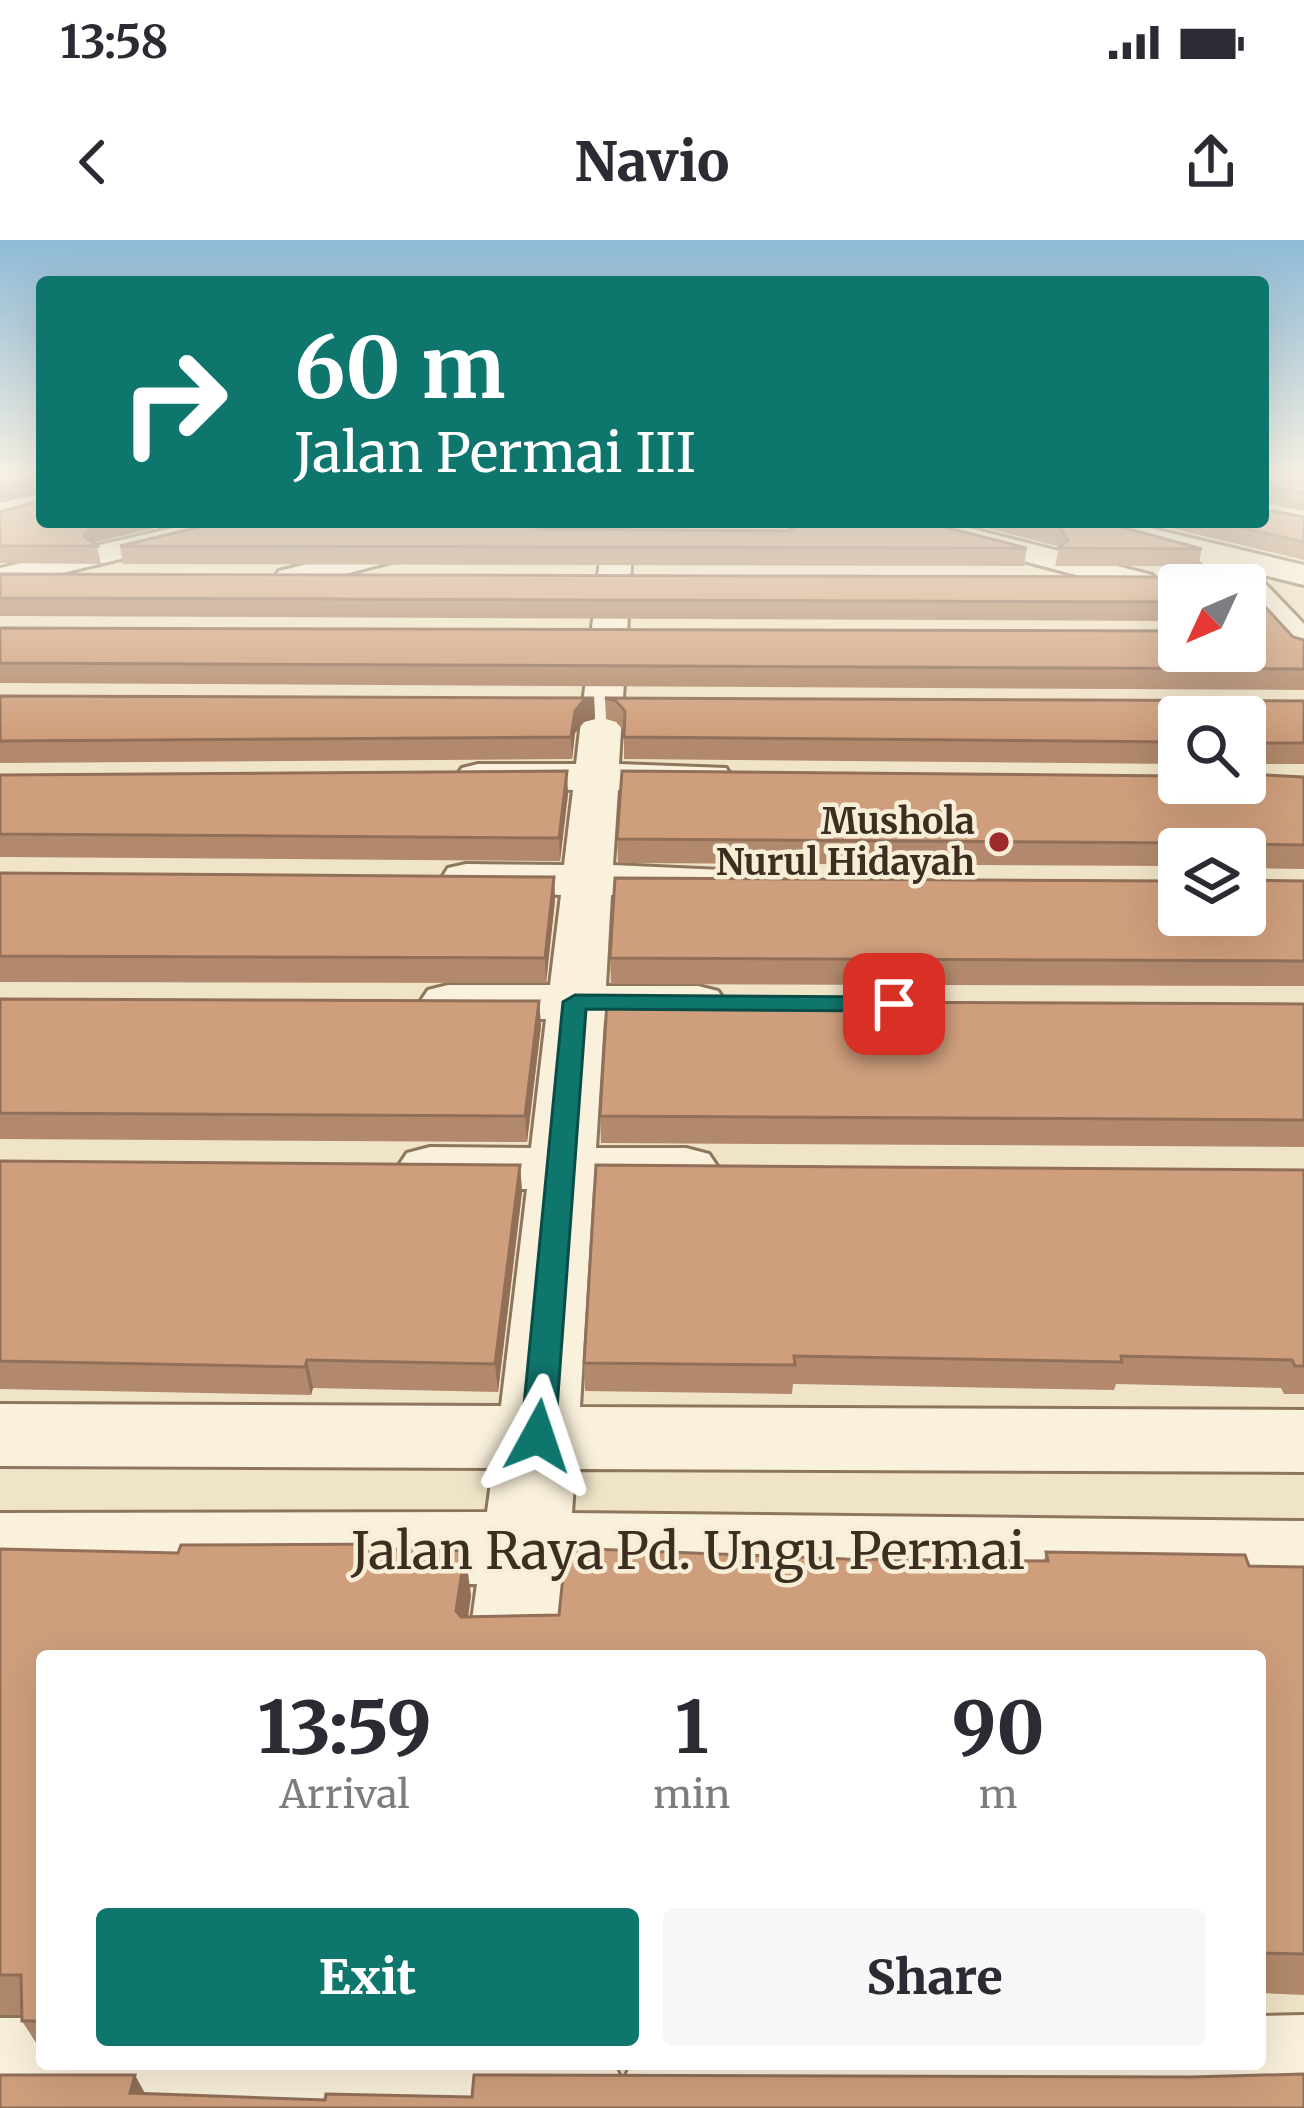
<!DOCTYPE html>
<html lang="en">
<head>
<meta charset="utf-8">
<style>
	body { margin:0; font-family:Merriweather,serif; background:#f7f7f7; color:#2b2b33; height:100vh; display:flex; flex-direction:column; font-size:45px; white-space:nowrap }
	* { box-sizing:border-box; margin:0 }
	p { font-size:39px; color:#7c7c81 }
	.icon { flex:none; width:66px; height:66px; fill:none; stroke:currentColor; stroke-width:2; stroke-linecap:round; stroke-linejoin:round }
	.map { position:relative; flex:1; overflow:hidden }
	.details { position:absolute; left:36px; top:1410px; width:1230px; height:420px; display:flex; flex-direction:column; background:#fff; border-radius:12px; box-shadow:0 12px 48px #0002 }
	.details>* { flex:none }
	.guide { position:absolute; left:36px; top:36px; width:1233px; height:252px; border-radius:12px; box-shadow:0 12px 48px #0002; background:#0f766e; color:#fff; overflow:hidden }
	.needle { width:78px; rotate:226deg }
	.fabs { position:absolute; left:1158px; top:324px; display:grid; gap:24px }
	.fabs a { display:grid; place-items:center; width:108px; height:108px; border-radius:12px; background:#fff; box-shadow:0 12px 48px #0002; font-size:60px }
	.pin { position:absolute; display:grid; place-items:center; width:102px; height:102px; color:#fff; margin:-51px; border-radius:24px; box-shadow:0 6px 18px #0006 }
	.me { position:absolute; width:132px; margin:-66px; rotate:5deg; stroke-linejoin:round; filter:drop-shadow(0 0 9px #0008) }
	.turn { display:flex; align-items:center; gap:42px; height:252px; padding:0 60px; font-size:54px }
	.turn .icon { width:156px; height:156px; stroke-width:2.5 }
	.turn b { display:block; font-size:84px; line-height:102px }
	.eta { display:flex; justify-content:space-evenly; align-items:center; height:204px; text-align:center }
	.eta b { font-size:72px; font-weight:800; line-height:84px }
	.button { display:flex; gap:24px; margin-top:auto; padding:24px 60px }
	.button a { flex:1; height:138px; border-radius:12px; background:#0f766e; color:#fff; font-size:48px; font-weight:800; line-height:138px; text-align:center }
	.button a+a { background:#f7f7f7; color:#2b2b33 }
	.status { display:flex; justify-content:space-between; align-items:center; height:84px; padding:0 60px; background:#fff; direction:ltr }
	.status svg { height:33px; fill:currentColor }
	header { display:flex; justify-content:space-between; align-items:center; height:156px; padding:0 60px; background:#fff; font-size:54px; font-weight:800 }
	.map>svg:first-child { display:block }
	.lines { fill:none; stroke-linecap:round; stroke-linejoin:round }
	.street-casing { stroke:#8d765c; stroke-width:6 }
	.street { fill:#faf1dc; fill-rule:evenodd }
	.wall { fill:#b2896c }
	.shaded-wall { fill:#916f58 }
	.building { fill:#cf9f7d; stroke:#916f58; stroke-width:3 }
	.route { fill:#0f766e; stroke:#0a4d48; stroke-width:3 }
	.poi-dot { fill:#9e2a2b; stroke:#f7eed8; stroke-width:4.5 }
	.labels { text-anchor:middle; stroke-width:9; stroke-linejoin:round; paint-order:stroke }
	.far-poi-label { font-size:36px; font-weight:bold; fill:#3d2e20; stroke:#f7eed8; text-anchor:end }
	.near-street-label { font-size:51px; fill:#3d2e20; stroke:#f7eed8 }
</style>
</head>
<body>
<div class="status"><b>13:58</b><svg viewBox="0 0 49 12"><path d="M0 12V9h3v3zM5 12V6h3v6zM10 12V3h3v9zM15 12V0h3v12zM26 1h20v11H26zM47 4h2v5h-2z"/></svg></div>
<header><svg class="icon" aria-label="back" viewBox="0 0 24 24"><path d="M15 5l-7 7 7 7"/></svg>Navio<svg class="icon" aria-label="share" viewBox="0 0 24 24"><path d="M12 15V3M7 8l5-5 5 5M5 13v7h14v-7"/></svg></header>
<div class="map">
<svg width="1304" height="1868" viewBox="0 0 1304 1868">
	<rect width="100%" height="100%" fill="#f0e4c8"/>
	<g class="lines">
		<defs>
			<g id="street">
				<polygon points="199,282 253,282 249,288 0,348 0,328"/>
				<polygon points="475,282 526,282 522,288 291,348 274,338 279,331"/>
				<polygon points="895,282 946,282 1152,335 1157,342 1140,352 899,288"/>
				<polygon points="1124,282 1304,325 1304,345 1255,333 1304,384 1304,417 1291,414 1245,362 1245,345 1229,345 1196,318 1104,295 1100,289 1104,283"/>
				<polygon points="618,285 633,294 619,524 726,528 732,537 726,546 618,550 613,625 722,630 729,641 722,652 704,656 611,655 606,746 698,746 718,751 726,763 718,775 698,780 604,780 596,908 686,908 709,914 719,929 709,944 686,950 593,949 580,1167 1304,1170 1304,1232 575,1229 572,1273 1304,1281 1304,1353 565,1344 559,1416 467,1416 477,1344 0,1345 0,1273 487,1272 493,1228 0,1226 0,1164 501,1166 527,949 430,949 407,943 397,928 407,913 430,907 531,908 546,779 448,779 428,774 420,762 428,750 448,745 550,745 561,655 448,650 441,639 448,628 466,624 564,625 573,550 462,546 456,537 462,528 478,524 576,524 603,294"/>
				<polygon points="1304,1775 1304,1868 640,1868 626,1836 631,1824 1260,1824 1260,1776"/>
				<polygon points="0,1778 42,1778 42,1824 614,1824 620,1837 607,1868 0,1868"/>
			</g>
		</defs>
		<use href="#street" class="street-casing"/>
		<use href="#street" class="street"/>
	</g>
	<g class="wall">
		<polygon points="1263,233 1304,233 1304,271 1263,263"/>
		<polygon points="0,272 96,302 94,304 97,306 101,324 0,323"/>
		<polygon points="1304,277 1304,320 1145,282 1263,282"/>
		<polygon points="788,282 925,282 1027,308 1024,326 123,324 120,306 543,289 788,291 794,287"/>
		<polygon points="964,282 1103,282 1202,309 1198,326 1055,326 1059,308 1057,306"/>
		<polygon points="1187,331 1245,331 1246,346 1293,397 1304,400 1304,450 0,443 0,388 1179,391 1179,411 1245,411 1245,345 1179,345 1179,381 0,376 0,334 1183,337"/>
		<polygon points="0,456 594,458 595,479 584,482 575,493 572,519 0,523"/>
		<polygon points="605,458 1304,461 1304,524 1245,524 1179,477 1179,524 624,519 624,491 616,482 606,479"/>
		<polygon points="0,535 568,554 560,621 0,617"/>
		<polygon points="1304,537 1304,629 1248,628 1249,640 1304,641 1304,746 611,744 610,718 1179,675 1245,609 1179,609 1179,626 618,623 617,599"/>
		<polygon points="0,633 554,637 555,660 546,743 0,742"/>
		<polygon points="0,759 539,761 541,786 527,902 0,899"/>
		<polygon points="1304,764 1304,907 601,903 600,876"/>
		<polygon points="0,921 520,925 522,952 498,1152 313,1148 311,1155 0,1149"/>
		<polygon points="1304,930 1304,1154 1284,1154 1281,1148 1116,1144 1114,1150 793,1144 792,1154 585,1151 584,1123"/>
		<polygon points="393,1304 394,1309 471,1355 468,1376 559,1375 846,1319 1044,1321 1046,1312 1249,1326 1304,1327 1304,1755 1260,1753 1260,1416 42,1416 42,1812 22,1781 22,1775 0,1775 0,1309 178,1313"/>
	</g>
	<g class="shaded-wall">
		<polygon points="37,238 41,254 0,263 0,246"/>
		<polygon points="103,282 180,282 96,302 93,306 84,296 92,284"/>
		<polygon points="594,458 595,479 584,482 575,493 572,519 571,497 575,471 583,461"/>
		<polygon points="567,531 568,554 560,621 559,598"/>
		<polygon points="554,637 555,660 546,743 545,718"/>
		<polygon points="539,761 541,786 527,902 525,876"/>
		<polygon points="520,925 522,952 498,1152 495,1124"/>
		<polygon points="307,1120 313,1148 311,1155 305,1127"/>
		<polygon points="465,1311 471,1355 463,1415 456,1371"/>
		<polygon points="135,1835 153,1868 130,1853"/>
	</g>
	<g class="building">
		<polygon points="0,233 42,233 42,241 37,238 0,246"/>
		<polygon points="1263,233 1304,233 1304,253 1264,246 1263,256"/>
		<polygon points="42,260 42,282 103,282 92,284 84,296 97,306 0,306 0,272"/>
		<polygon points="1263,269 1304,277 1304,302 1219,282 1263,282"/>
		<polygon points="220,282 510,282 543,289 788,291 803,282 925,282 1027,308 120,306"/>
		<polygon points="1034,282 1103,282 1202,309 1058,308 1068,300 1060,288"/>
		<polygon points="1187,331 1245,331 1246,346 1293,397 1304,400 1304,429 0,423 0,388 1179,391 1179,411 1245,411 1245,345 1179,345 1179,362 0,358 0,334 1183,337"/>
		<polygon points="0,456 594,458 583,461 575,471 571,497 0,501"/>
		<polygon points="605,458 1304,461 1304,503 1251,503 1245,517 1245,477 1179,477 1179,502 624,497 625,471 616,461"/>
		<polygon points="567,531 559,598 0,594 0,535"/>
		<polygon points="622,531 1179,536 1179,543 1245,543 1245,534 1304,537 1304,605 1248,604 1249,640 1304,641 1304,721 610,718 615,638 1179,641 1179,675 1245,675 1245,609 1189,609 1185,603 617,599"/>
		<polygon points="0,633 554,637 545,718 0,716"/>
		<polygon points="0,759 539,761 525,876 0,873"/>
		<polygon points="607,761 1304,764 1304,880 600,876"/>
		<polygon points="0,921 520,925 495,1124 307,1120 305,1127 0,1121"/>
		<polygon points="596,925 1304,930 1304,1126 1295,1126 1292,1120 1121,1116 1122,1122 794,1116 795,1125 584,1123"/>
		<polygon points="393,1304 393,1309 465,1311 456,1371 461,1377 559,1375 566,1308 846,1319 1048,1321 1046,1312 1245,1315 1249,1326 1304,1327 1304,1714 1260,1713 1260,1416 42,1416 42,1781 22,1781 21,1735 0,1735 0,1309 178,1313 181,1305"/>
		<polygon points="1304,1834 1304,1868 0,1868 0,1835 135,1835 130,1853 325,1860 326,1854 472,1857 474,1835 1191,1837"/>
	</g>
	<linearGradient id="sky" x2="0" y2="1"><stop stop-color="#8fbad6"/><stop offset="0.47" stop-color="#f8f3e6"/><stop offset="1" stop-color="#f8f3e6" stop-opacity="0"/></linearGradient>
	<rect width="1304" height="495" fill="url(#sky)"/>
	<polygon class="route" points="575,755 894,757 906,764 894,771 586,769 555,1196 550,1205 538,1209 526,1205 521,1196 563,762"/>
	<circle class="poi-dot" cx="999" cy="602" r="12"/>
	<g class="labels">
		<g class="far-poi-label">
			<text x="975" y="594">Mushola<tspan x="975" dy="41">Nurul Hidayah</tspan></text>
		</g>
		<g class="near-street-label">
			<text x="688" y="1329">Jalan Raya Pd. Ungu Permai</text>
		</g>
	</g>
</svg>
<div class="fabs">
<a><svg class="needle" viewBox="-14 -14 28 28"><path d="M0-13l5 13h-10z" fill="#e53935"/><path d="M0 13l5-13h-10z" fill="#7c7c81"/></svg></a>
<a><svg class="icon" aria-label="search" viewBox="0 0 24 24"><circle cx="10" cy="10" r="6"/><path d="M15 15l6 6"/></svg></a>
<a><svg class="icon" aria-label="layers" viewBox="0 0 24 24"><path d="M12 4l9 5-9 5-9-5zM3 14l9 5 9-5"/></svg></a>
</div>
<div class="pin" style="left:894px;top:764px;background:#d93025"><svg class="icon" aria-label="arrive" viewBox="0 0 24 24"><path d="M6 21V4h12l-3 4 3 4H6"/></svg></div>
<svg class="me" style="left:538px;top:1196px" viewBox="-20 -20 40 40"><path d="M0-17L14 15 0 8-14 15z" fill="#0f766e" stroke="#fff" stroke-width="4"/></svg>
<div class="guide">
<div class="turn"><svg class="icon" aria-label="right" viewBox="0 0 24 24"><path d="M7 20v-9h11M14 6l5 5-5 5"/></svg><div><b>60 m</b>Jalan Permai III</div></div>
</div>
<section class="details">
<div class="eta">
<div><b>13:59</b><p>Arrival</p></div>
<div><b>1</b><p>min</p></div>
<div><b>90</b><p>m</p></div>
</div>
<div class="button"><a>Exit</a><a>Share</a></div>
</section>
</div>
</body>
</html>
